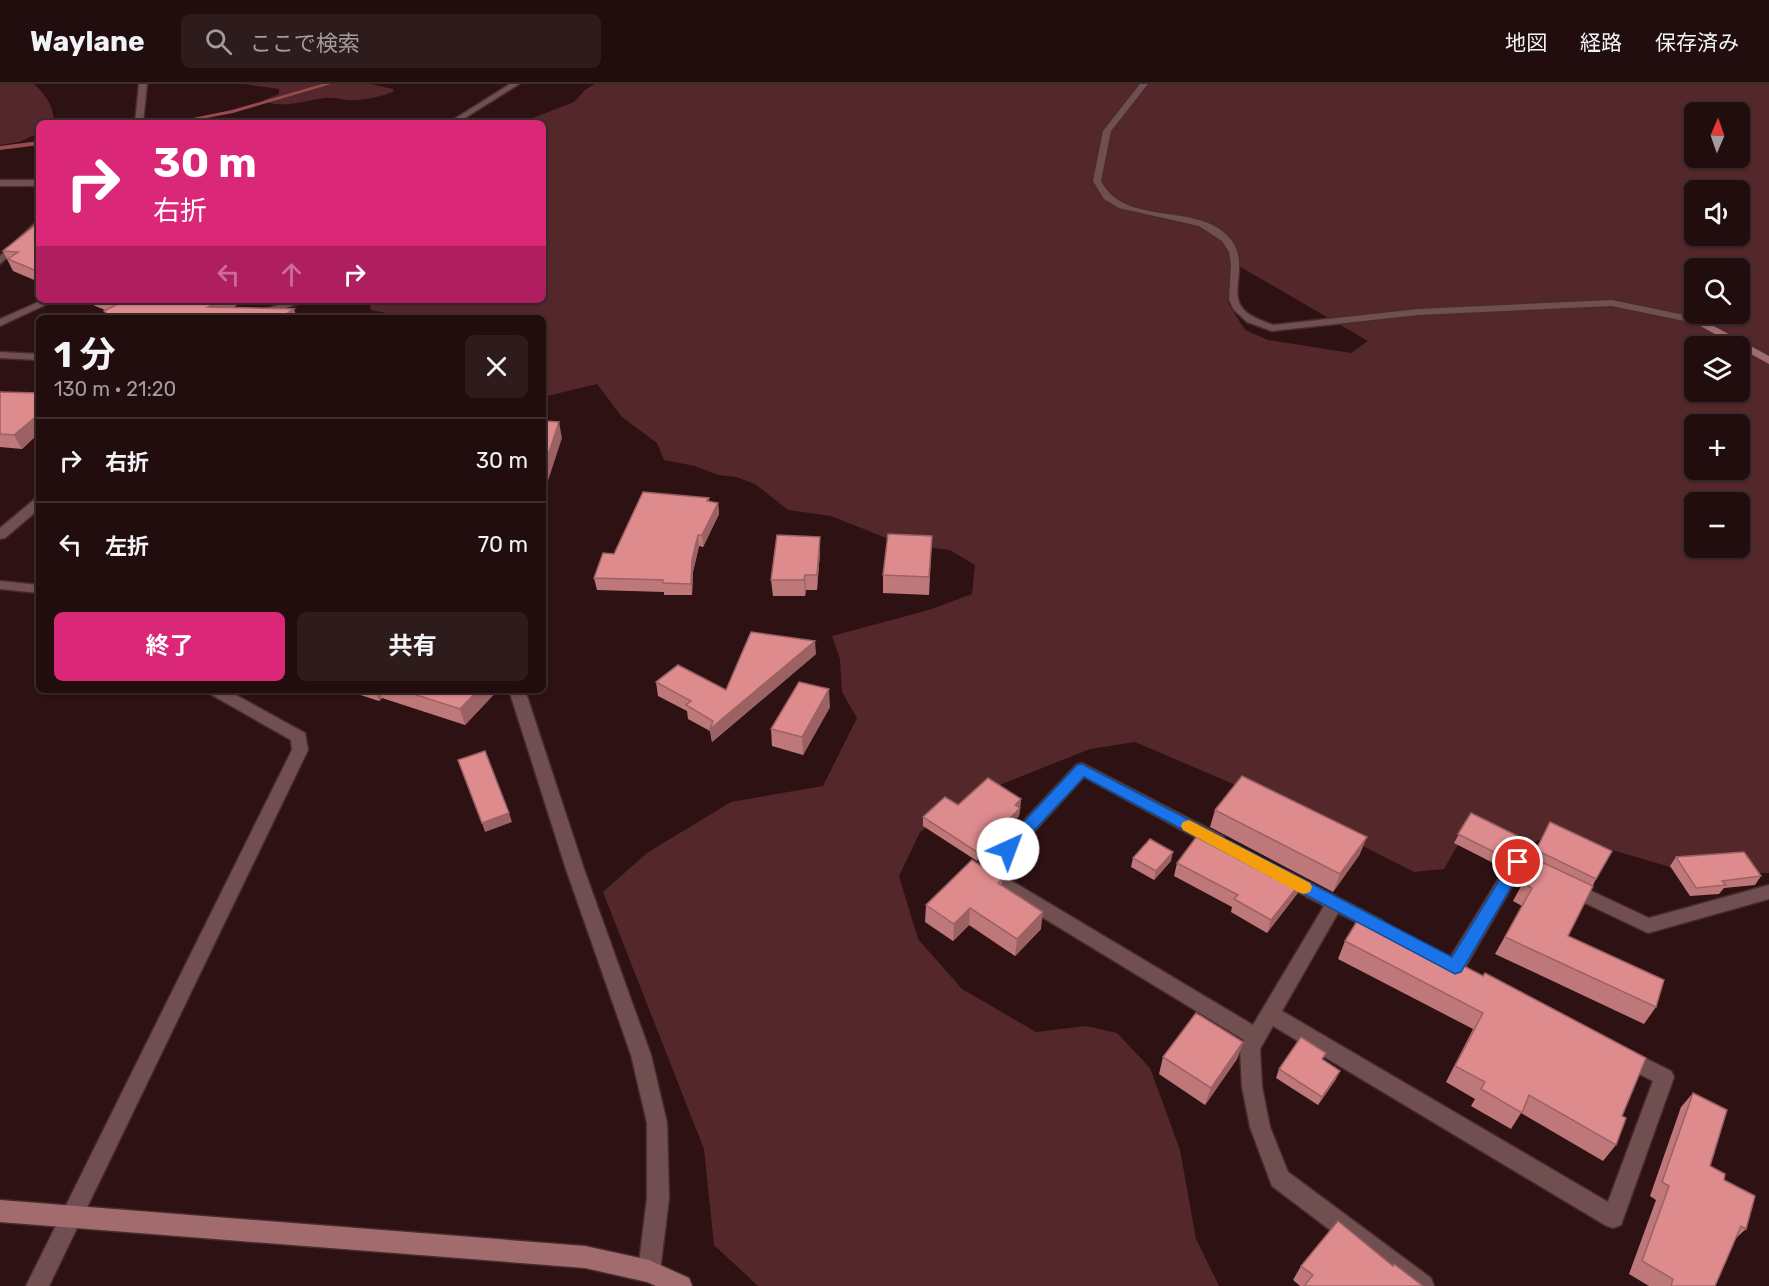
<!DOCTYPE html>
<html lang="ja">
<head>
<meta charset="utf-8">
<style>
	body { margin:0; font-family:Rubik,"Noto Sans JP",sans-serif; background:#2e1b1c; color:#f1f3f6; height:100vh; display:flex; flex-direction:column; font-size:22px; white-space:nowrap }
	* { box-sizing:border-box; margin:0 }
	p { font-size:20px; color:#a29c9e }
	.icon { flex:none; width:33px; height:33px; fill:none; stroke:currentColor; stroke-width:2; stroke-linecap:round; stroke-linejoin:round }
	.map { position:relative; flex:1; overflow:hidden }
	.sheet { position:absolute; left:36px; top:231px; width:510px; height:378px; display:flex; flex-direction:column; background:#220d0e; border-radius:9px; box-shadow:0 2px 4px #0004,0 0 0 2px #3f2d2e }
	.sheet>* { flex:none }
	.hud { position:absolute; left:36px; top:36px; width:510px; height:183px; border-radius:9px; box-shadow:0 2px 4px #0004,0 0 0 2px #3f2d2e; background:#db2777; color:#fff; overflow:hidden }
	.needle { width:39px; rotate:2deg }
	.fabs { position:absolute; left:1684px; top:18px; display:grid; gap:12px }
	.fabs a { display:grid; place-items:center; width:66px; height:66px; border-radius:9px; background:#220d0e; box-shadow:0 2px 4px #0004,0 0 0 2px #3f2d2e; font-size:30px }
	.pin { position:absolute; display:grid; place-items:center; width:51px; height:51px; color:#fff; margin:-26px; border:3px solid #fff; border-radius:50%; box-shadow:0 2px 6px #0007 }
	.me { position:absolute; width:66px; margin:-33px; rotate:43deg; stroke-linejoin:round; filter:drop-shadow(0 0 4px #0008) }
	.turn { display:flex; align-items:center; gap:21px; height:126px; padding:0 18px; font-size:27px }
	.turn .icon { width:78px; height:78px; stroke-width:2.5 }
	.turn b { display:block; font-size:42px; line-height:51px }
	.lanes { display:flex; align-items:center; height:57px; padding:0 18px; background:#0003; justify-content:center; gap:30px; direction:ltr }
	.lanes .off { opacity:.35 }
	.round { display:grid; place-items:center; flex:none; width:63px; height:63px; border-radius:9px; background:#2e1b1c }
	.summary { display:flex; align-items:center; justify-content:space-between; height:102px; padding:0 18px }
	h1 { font-size:36px; font-weight:700; line-height:45px }
	.cta { display:flex; gap:12px; margin-top:auto; padding:12px 18px }
	.cta a { flex:1; height:69px; border-radius:9px; background:#db2777; color:#fff; font-size:24px; font-weight:700; line-height:69px; text-align:center }
	.cta a+a { background:#2e1b1c; color:#f1f3f6 }
	ul { padding:0; list-style:none }
	li { display:flex; align-items:center; gap:18px; height:84px; padding:0 18px; border-top:2px solid #3f2d2e }
	li div { flex:1 }
	li b { display:block; font-size:22px }
	li em { font-style:normal }
	header { display:flex; align-items:center; gap:36px; box-sizing:border-box; height:84px; padding:0 30px; background:#220d0e; border-bottom:2px solid #3f2d2e }
	header strong { font-size:28px }
	nav { display:flex; gap:33px; margin-inline-start:auto; font-size:21px }
	.search { width:420px; height:54px; background:#2e1b1c; display:flex; align-items:center; gap:15px; box-sizing:border-box; padding:0 21px; border-radius:9px; color:#a29c9e; font-size:22px }
	.map>svg:first-child { display:block }
	.green { fill:#54282b; fill-rule:evenodd }
	.lines { fill:none; stroke-linecap:round; stroke-linejoin:round }
	.stream { fill:#974b50; fill-rule:evenodd }
	.street-casing { stroke:#472c2d; stroke-width:3 }
	.secondary-casing { stroke:#472c2d; stroke-width:3 }
	.street { fill:#714f50; fill-rule:evenodd }
	.secondary { fill:#a26c6e; fill-rule:evenodd }
	.wall { fill:#bf787a }
	.shaded-wall { fill:#9b6163 }
	.building { fill:#de8b8e; stroke:#9b6163; stroke-width:1.5 }
	.route { fill:#1a73e8; stroke:#114b97; stroke-width:1.5 }
	.slow { fill:#f59e0b }
</style>
</head>
<body>
<header>
<strong>Waylane</strong>
<div class="search"><svg class="icon" aria-label="search" viewBox="0 0 24 24"><circle cx="10" cy="10" r="6"/><path d="M15 15l6 6"/></svg>ここで検索</div>
<nav><a>地図</a><a>経路</a><a>保存済み</a></nav>
</header>
<div class="map">
<svg width="1769" height="1202" viewBox="0 0 1769 1202">
	<rect width="100%" height="100%" fill="#2e1113"/>
	<g class="green">
		<path d="M0,0H34C46,11 54,23 54,39H39V49L19,58L0,61Z"/>
		<path d="M244,0H371L393,5V8C379,13 362,17 347,16C340,15 331,13 324,14C310,16 276,26 264,16L279,10V5Z"/>
		<path d="M595,0H1769V789H1690L1555,749L1530,760L1472,736L1444,785L1414,788L1278,719L1135,658L1090,665L972,712L920,748L899,792L918,855L962,905L1036,948L1086,942L1117,949L1150,984L1180,1066L1196,1155L1219,1202H758L714,1161L704,1065L603,808L647,769L731,718L823,702L857,634L842,608L840,575L832,552L929,526L972,510L975,481L950,466L904,461L831,432L788,426L755,400L736,393L718,391L695,382L664,376L657,359L622,333L597,300L543,313V234H393L391,230L371,226L369,216H543V39H520L574,18L585,6ZM1695,28H1740V74H1695ZM1695,106H1740V152H1695ZM1232,178L1368,257L1351,269L1268,256L1245,246L1228,219L1233,196ZM1695,184H1740V223H1749L1740,225V230H1695ZM1695,262H1740V308H1695ZM1695,340H1740V386H1695ZM1695,418H1740V464H1695Z"/>
	</g>
	<g class="lines">
		<g class="stream">
			<polygon points="322,0 331,0 233,29 180,39 168,39 232,26"/>
			<polygon points="39,57 39,61 0,66 0,62"/>
		</g>
		<defs>
			<g id="street">
				<polygon points="139,0 147,0 143,39 135,39"/>
				<polygon points="510,0 519,0 457,39 448,39"/>
				<path d="M1140,0H1148L1111,47L1101,97C1123,140 1186,121 1221,146C1257,173 1225,206 1244,226C1252,234 1263,237 1273,241L1418,225L1612,216L1699,234L1704,237L1699,240L1612,222L1418,231L1272,247L1247,238L1234,226L1229,216L1231,180L1229,168L1222,157L1199,142L1119,124L1104,115L1093,97L1103,47Z"/>
				<rect x="0" y="96" width="39" height="6"/>
				<polygon points="39,135 39,143 0,180 0,172"/>
				<polygon points="43,216 56,216 0,242 0,235"/>
				<polygon points="294,216 310,216 253,234 237,234"/>
				<polygon points="0,268 39,270 39,276 0,274"/>
				<polygon points="39,414 39,425 5,454 0,455 0,444 35,415"/>
				<polygon points="0,497 39,501 39,509 0,505"/>
				<polygon points="207,606 227,606 305,649 308,666 49,1202 26,1202 292,666 291,656 210,610"/>
				<polygon points="509,606 525,606 584,785 651,971 667,1039 669,1114 660,1187 657,1195 649,1198 641,1195 638,1187 647,1114 647,1039 631,971 566,785"/>
				<polygon points="1082,679 1223,752 1225,757 1223,762 1217,764 1211,762 1084,693 1002,783 1005,793 1253,941 1324,822 1277,797 1274,792 1277,787 1283,785 1382,836 1385,841 1382,846 1376,848 1338,829 1282,927 1608,1118 1653,997 1618,979 1615,973 1618,967 1625,964 1671,987 1674,993 1621,1141 1613,1144 1605,1141 1273,942 1260,965 1262,1003 1270,1043 1288,1088 1431,1194 1434,1202 1404,1202 1272,1102 1250,1043 1242,1003 1240,964 1244,956 991,802 984,781 987,776 1076,681"/>
				<polygon points="1518,771 1549,785 1552,790 1549,795 1543,797 1521,787 1462,889 1455,891 1448,889 1446,883 1448,877 1512,773"/>
				<polygon points="1570,797 1649,834 1769,801 1769,815 1648,849 1564,809 1561,804 1564,799"/>
			</g>
			<g id="secondary">
				<polygon points="1699,234 1769,272 1769,280 1695,239 1695,235"/>
				<polygon points="0,1116 585,1162 649,1176 689,1194 692,1202 656,1202 647,1198 585,1184 0,1138"/>
			</g>
		</defs>
		<use href="#street" class="street-casing"/>
		<use href="#secondary" class="secondary-casing"/>
		<use href="#street" class="street"/>
		<use href="#secondary" class="secondary"/>
	</g>
	<g class="wall">
		<polygon points="39,138 39,198 13,187 3,167"/>
		<polygon points="81,216 245,216 232,224 297,234 108,234 105,226"/>
		<polygon points="0,308 39,309 39,349 22,365 0,363"/>
		<polygon points="709,414 709,418 718,419 719,430 703,463 699,462 693,488 692,511 664,511 664,508 597,506 594,494 614,470"/>
		<polygon points="932,452 929,511 883,509 883,491"/>
		<polygon points="820,468 817,506 806,506 805,512 773,512 771,496"/>
		<polygon points="816,570 712,658 710,647 688,635 687,627 658,612 656,598 726,606"/>
		<polygon points="345,606 498,606 465,641 382,614 379,617"/>
		<polygon points="830,623 803,671 772,662 771,645"/>
		<polygon points="1021,715 1019,732 977,777 923,742 923,733 958,721"/>
		<polygon points="1215,726 1360,770 1333,808 1210,743"/>
		<polygon points="1471,729 1596,795 1568,852 1656,923 1644,940 1495,870 1522,822 1513,817 1525,795 1520,793 1530,774 1519,769 1510,772 1503,784 1454,759"/>
		<polygon points="1676,773 1761,792 1755,801 1724,804 1719,810 1690,812 1670,782"/>
		<polygon points="1133,774 1171,777 1154,796 1131,783"/>
		<polygon points="1177,779 1302,797 1297,810 1267,849 1231,828 1232,823 1174,792"/>
		<polygon points="1002,795 1001,801 1041,845 1015,872 969,841 953,857 925,838 926,821"/>
		<polygon points="1362,829 1622,1032 1616,1061 1603,1077 1521,1029 1511,1045 1471,1022 1475,1015 1446,998 1473,945 1338,875 1345,857"/>
		<polygon points="1243,958 1237,975 1205,1021 1159,990 1163,973"/>
		<polygon points="1323,976 1336,995 1318,1021 1276,994 1279,985"/>
		<polygon points="1693,1009 1710,1082 1724,1096 1746,1145 1735,1155 1715,1202 1649,1202 1629,1190 1656,1116 1650,1112 1681,1023"/>
		<polygon points="1301,1182 1393,1182 1423,1202 1300,1202 1293,1196"/>
	</g>
	<g class="shaded-wall">
		<polygon points="220,216 245,216 216,234 208,223"/>
		<polygon points="294,225 297,234 280,234"/>
		<polygon points="39,330 39,349 22,365 14,351"/>
		<polygon points="559,338 562,354 543,412 543,386"/>
		<polygon points="718,419 719,430 703,463 702,451"/>
		<polygon points="698,451 699,462 693,488 692,511 691,500 692,476"/>
		<polygon points="820,453 820,468 817,506 817,491"/>
		<polygon points="805,491 806,506 805,512 804,496"/>
		<polygon points="815,557 816,570 712,658 710,645"/>
		<polygon points="829,605 830,623 803,671 802,653"/>
		<polygon points="375,606 379,606 382,614 379,617"/>
		<polygon points="478,606 498,606 465,641 460,625"/>
		<polygon points="1021,715 1019,732 977,777 977,768"/>
		<polygon points="509,729 512,738 485,748 482,739"/>
		<polygon points="1367,753 1360,770 1333,808 1340,790"/>
		<polygon points="1524,760 1519,769 1510,772 1503,784 1515,763"/>
		<polygon points="1173,768 1171,777 1154,796 1156,787"/>
		<polygon points="1302,797 1297,810 1267,849 1271,836"/>
		<polygon points="970,824 969,841 953,857 954,840"/>
		<polygon points="1043,828 1041,845 1015,872 1017,855"/>
		<polygon points="1243,958 1237,975 1205,1021 1211,1004"/>
		<polygon points="1340,987 1336,995 1318,1021 1322,1013"/>
	</g>
	<g class="building">
		<polygon points="39,138 39,188 8,175 18,168 3,167"/>
		<polygon points="104,216 220,216 208,223 294,225 280,234 112,234 104,227 116,221"/>
		<polygon points="0,308 39,309 39,330 14,351 0,350"/>
		<polygon points="543,337 559,338 543,386"/>
		<polygon points="643,408 709,414 707,417 718,419 702,451 698,451 692,476 691,500 663,499 663,496 594,494 603,469 614,470"/>
		<polygon points="888,450 932,452 929,493 883,491"/>
		<polygon points="777,451 820,453 817,491 805,491 804,496 771,496"/>
		<polygon points="751,548 815,557 710,645 713,637 686,621 691,617 656,598 678,581 726,606"/>
		<polygon points="799,598 829,605 802,653 771,645"/>
		<polygon points="401,606 478,606 460,625"/>
		<polygon points="485,667 509,729 482,739 458,676"/>
		<polygon points="1242,692 1367,753 1340,790 1215,726"/>
		<polygon points="988,694 1021,715 1015,721 1020,724 977,768 923,733 945,713 958,721"/>
		<polygon points="1471,729 1538,762 1550,738 1612,767 1596,795 1524,760 1515,763 1508,775 1458,750"/>
		<polygon points="1203,744 1302,797 1271,836 1234,815 1238,811 1177,779"/>
		<polygon points="1150,755 1173,768 1156,787 1133,774"/>
		<polygon points="1744,768 1761,792 1722,797 1726,801 1696,804 1676,773"/>
		<polygon points="1531,773 1593,802 1568,852 1664,896 1656,923 1505,853 1532,804 1523,799 1536,778 1530,775"/>
		<polygon points="972,776 1002,795 998,799 1043,828 1017,855 970,824 954,840 926,821"/>
		<polygon points="1362,829 1483,892 1485,889 1646,974 1622,1032 1626,1034 1616,1061 1529,1011 1522,1029 1481,1005 1485,998 1455,982 1483,929 1345,857"/>
		<polygon points="1196,929 1243,958 1211,1004 1163,973"/>
		<polygon points="1301,953 1326,969 1322,975 1340,987 1322,1013 1279,985"/>
		<polygon points="1693,1009 1727,1026 1710,1082 1725,1090 1724,1096 1755,1112 1746,1145 1741,1142 1715,1202 1671,1202 1673,1195 1642,1177 1669,1102 1662,1098"/>
		<polygon points="1338,1137 1393,1182 1394,1180 1423,1202 1304,1202 1313,1191 1301,1182"/>
	</g>
	<polygon class="route" points="1082,680 1452,873 1513,774 1518,772 1524,774 1526,778 1461,888 1455,890 1084,693 1013,769 1002,769 1000,765 1002,761 1077,681"/>
	<polygon class="slow" points="1189,736 1310,799 1312,803 1310,808 1304,810 1298,808 1183,746 1181,742 1183,738"/>
</svg>
<div class="fabs">
<a><svg class="needle" viewBox="-14 -14 28 28"><path d="M0-13l5 13h-10z" fill="#e53935"/><path d="M0 13l5-13h-10z" fill="#a29c9e"/></svg></a>
<a><svg class="icon" aria-label="sound" viewBox="0 0 24 24"><path d="M4 9h4l5-4v14l-5-4H4zM17 9q2 3 0 6"/></svg></a>
<a><svg class="icon" aria-label="search" viewBox="0 0 24 24"><circle cx="10" cy="10" r="6"/><path d="M15 15l6 6"/></svg></a>
<a><svg class="icon" aria-label="layers" viewBox="0 0 24 24"><path d="M12 4l9 5-9 5-9-5zM3 14l9 5 9-5"/></svg></a>
<a>+</a>
<a>−</a>
</div>
<div class="pin" style="left:1518px;top:778px;background:#d93025"><svg class="icon" aria-label="arrive" viewBox="0 0 24 24"><path d="M6 21V4h12l-3 4 3 4H6"/></svg></div>
<svg class="me" style="left:1008px;top:765px" viewBox="-20 -20 40 40"><circle r="19" fill="#fff"/><path d="M0-13L10 11 0 6-10 11z" fill="#1a73e8"/></svg>
<div class="hud">
<div class="turn"><svg class="icon" aria-label="right" viewBox="0 0 24 24"><path d="M7 20v-9h11M14 6l5 5-5 5"/></svg><div><b>30 m</b>右折</div></div>
<div class="lanes"><svg class="icon off" aria-label="left" viewBox="0 0 24 24"><path d="M17 20v-9H6M10 6l-5 5 5 5"/></svg><svg class="icon off" aria-label="ahead" viewBox="0 0 24 24"><path d="M12 20V5M6 11l6-6 6 6"/></svg><svg class="icon" aria-label="right" viewBox="0 0 24 24"><path d="M7 20v-9h11M14 6l5 5-5 5"/></svg></div>
</div>
<section class="sheet">
<div class="summary"><div><h1>1 分</h1><p>130 m · 21:20</p></div><a class="round"><svg class="icon" aria-label="close" viewBox="0 0 24 24"><path d="M6 6l12 12M18 6L6 18"/></svg></a></div>
<ul>
<li><svg class="icon" aria-label="right" viewBox="0 0 24 24"><path d="M7 20v-9h11M14 6l5 5-5 5"/></svg><div><b>右折</b></div><em>30 m</em></li>
<li><svg class="icon" aria-label="left" viewBox="0 0 24 24"><path d="M17 20v-9H6M10 6l-5 5 5 5"/></svg><div><b>左折</b></div><em>70 m</em></li>
</ul>
<div class="cta"><a>終了</a><a>共有</a></div>
</section>
</div>
</body>
</html>
